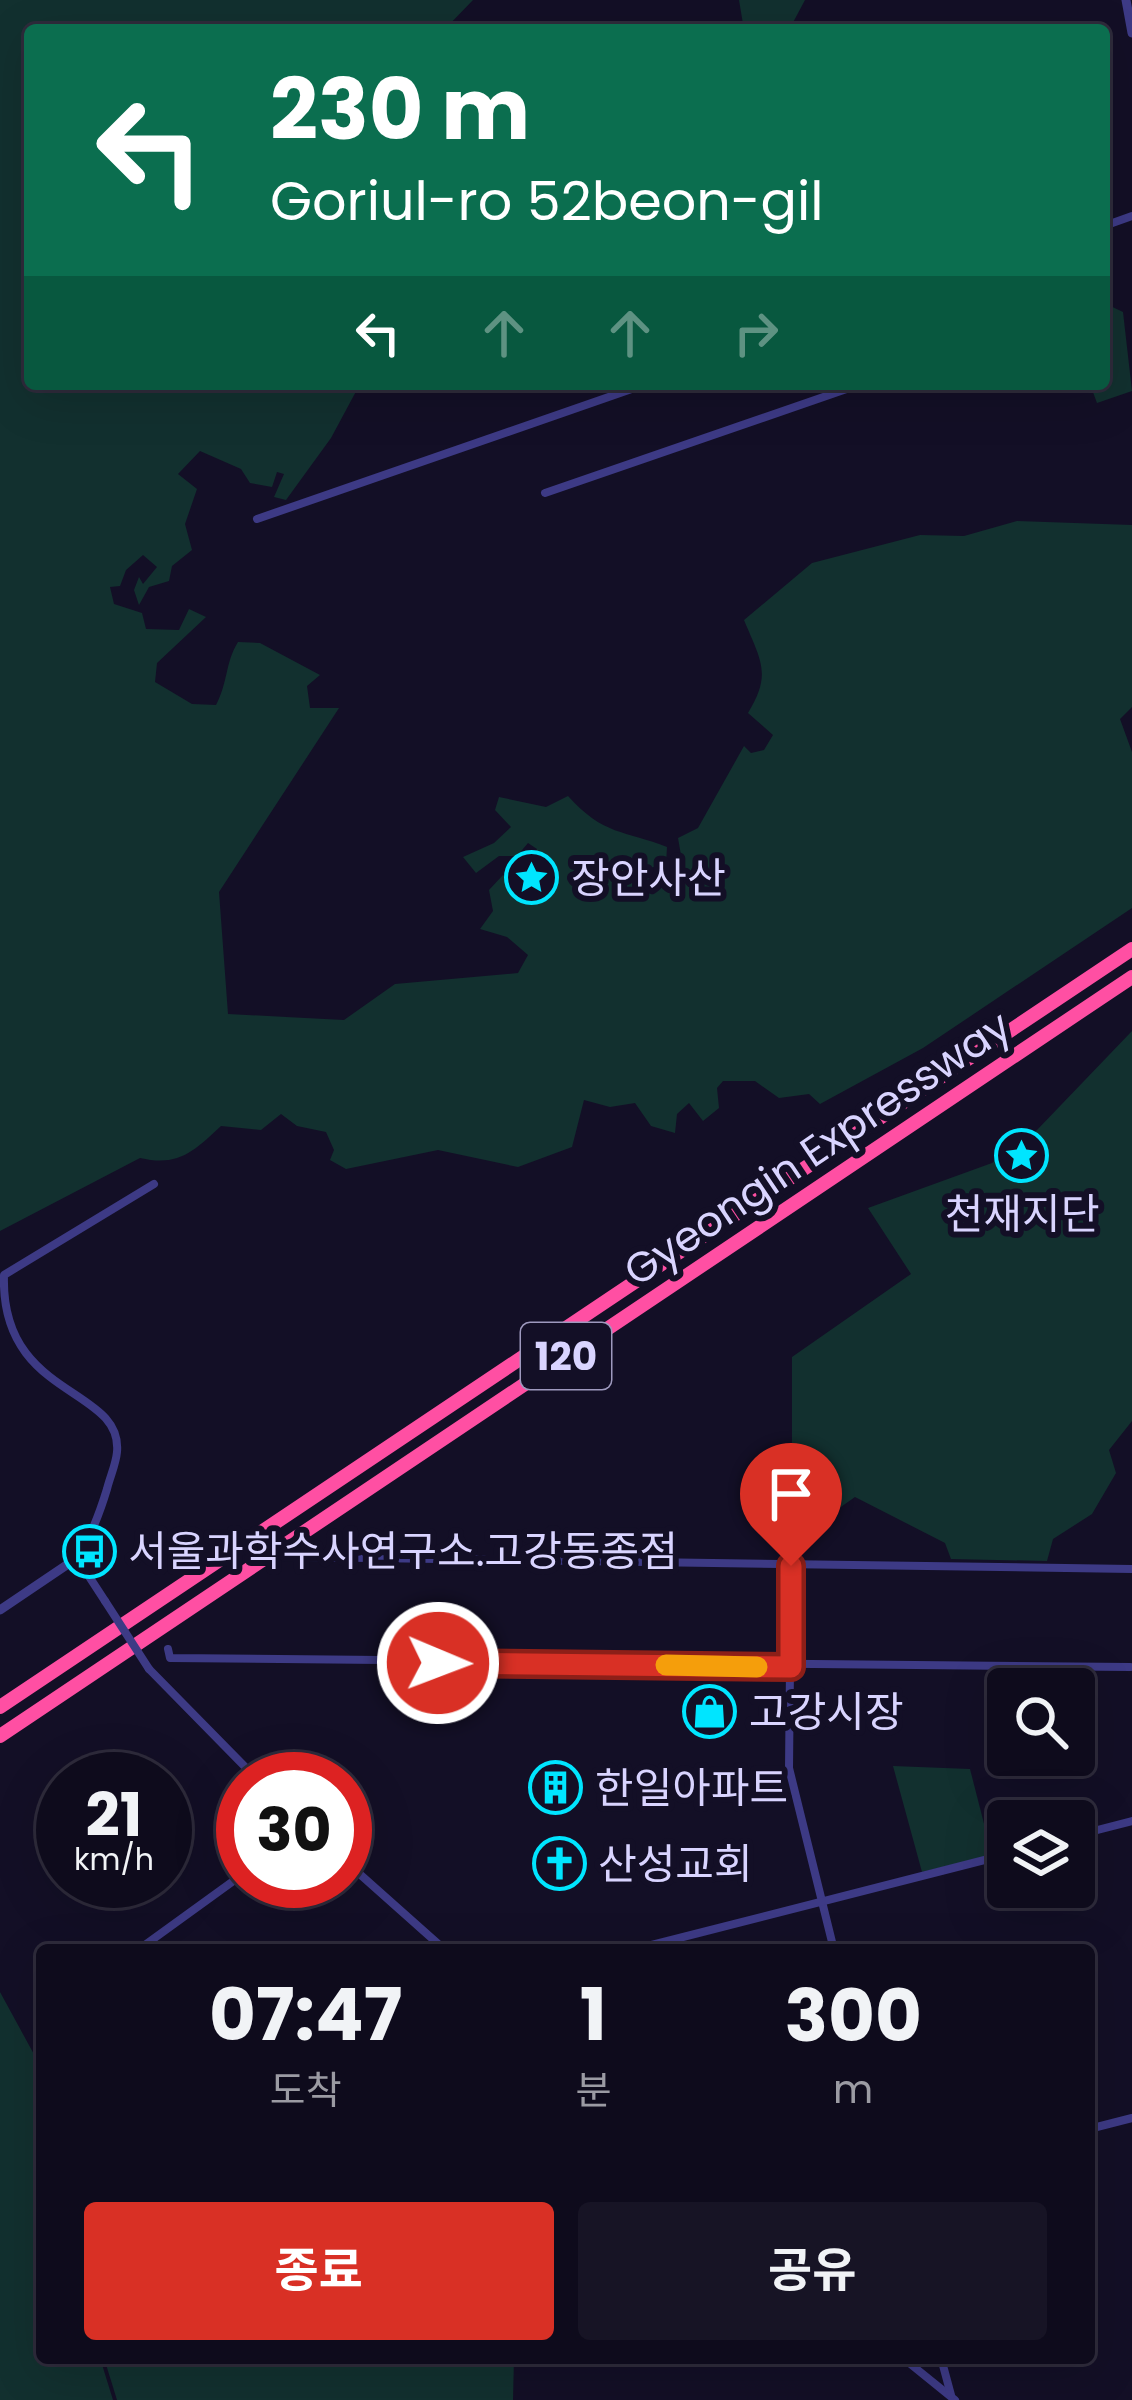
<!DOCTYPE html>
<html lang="ko">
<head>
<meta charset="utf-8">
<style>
	body { margin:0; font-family:Poppins,"Noto Sans KR",sans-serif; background:#171425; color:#f1f3f6; height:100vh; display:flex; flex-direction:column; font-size:45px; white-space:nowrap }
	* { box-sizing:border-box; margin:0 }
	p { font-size:39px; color:#9b9ba3 }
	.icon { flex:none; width:66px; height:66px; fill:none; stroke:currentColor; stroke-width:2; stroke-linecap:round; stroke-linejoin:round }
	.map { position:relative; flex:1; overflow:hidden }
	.panel { position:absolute; left:36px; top:1944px; width:1059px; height:420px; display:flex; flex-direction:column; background:#0e0b1c; border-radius:12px; box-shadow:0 12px 48px #0002,0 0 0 3px #2e2b3b }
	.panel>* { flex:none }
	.top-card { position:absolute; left:24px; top:24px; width:1086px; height:366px; border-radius:12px; box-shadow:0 12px 48px #0002,0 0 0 3px #2e2b3b; background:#0b6e4f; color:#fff; overflow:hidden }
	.buttons { position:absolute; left:987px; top:1668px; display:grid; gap:24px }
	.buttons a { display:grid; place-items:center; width:108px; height:108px; border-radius:12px; background:#0e0b1c; box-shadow:0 12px 48px #0002,0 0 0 3px #2e2b3b; font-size:60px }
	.speed { position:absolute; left:36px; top:1752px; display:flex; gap:24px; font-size:60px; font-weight:700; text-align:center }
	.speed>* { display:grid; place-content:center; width:156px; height:156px; border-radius:50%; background:#0e0b1c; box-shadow:0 12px 48px #0002,0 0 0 3px #2e2b3b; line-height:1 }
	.speed small { font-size:30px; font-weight:400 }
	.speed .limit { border:18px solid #d22; background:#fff; color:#111 }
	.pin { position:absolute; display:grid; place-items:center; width:102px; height:102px; color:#fff; margin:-123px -51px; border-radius:50% 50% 50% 0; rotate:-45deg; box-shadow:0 0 12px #0007 }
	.pin .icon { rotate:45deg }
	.me { position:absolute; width:132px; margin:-66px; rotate:91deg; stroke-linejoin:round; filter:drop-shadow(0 0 9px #0008) }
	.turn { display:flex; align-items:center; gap:42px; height:252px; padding:0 48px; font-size:54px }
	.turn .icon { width:156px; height:156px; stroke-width:2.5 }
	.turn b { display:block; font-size:84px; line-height:102px }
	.lanes { display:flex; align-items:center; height:114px; padding:0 48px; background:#0003; justify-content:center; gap:60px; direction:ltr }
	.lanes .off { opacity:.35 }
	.eta { display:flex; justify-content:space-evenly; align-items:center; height:204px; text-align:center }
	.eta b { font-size:72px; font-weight:700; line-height:84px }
	.button { display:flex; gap:24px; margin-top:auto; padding:24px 48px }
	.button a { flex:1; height:138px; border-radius:12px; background:#d93025; color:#fff; font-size:48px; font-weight:700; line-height:138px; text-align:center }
	.button a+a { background:#171425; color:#f1f3f6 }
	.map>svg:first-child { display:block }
	.green { fill:#12302f }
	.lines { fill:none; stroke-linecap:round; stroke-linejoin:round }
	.minor { stroke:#3d3a85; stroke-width:8 }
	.tertiary { stroke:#3d3a85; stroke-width:9 }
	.motorway { stroke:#ff4fa3; stroke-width:14 }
	.minor-bridge { stroke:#3d3a85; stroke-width:8 }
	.route-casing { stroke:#8d1f18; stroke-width:30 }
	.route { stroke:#d93025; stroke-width:21 }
	.slow { stroke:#f59e0b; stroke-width:21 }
	.labels { text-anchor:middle; stroke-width:12; stroke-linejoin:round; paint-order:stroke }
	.shield { fill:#130f26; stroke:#9e99be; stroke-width:3 }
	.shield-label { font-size:39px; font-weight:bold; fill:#d9d4ff }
	.poi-label { font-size:42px; fill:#d9d4ff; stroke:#130f26; text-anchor:start }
	.street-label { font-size:42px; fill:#d9d4ff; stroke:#130f26 }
</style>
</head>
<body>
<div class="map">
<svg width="1132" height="2400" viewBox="0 0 1132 2400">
	<rect width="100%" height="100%" fill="#130f26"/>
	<g class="green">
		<path d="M0,0H473L444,30H30V384H360L331,438L286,500L274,497L284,474L277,472L272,487L250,483L241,469L200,451L178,474L197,489L185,524L192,550L172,566L169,581L149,587L139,605L134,590L139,577L143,584L157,567L143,555L126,570L120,586L110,587L114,604L142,613L146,629L179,630L189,609L206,617L157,663L155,682L192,704L216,705C228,683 225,663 238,642L260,643L320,675L307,686L310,708H339L219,892L228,1014L344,1020L395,984L518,973L528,955L507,937L480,929L493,911L489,890L503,875L514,885L518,901L537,849L528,843L517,856H499L476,873L463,857L494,843L511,827L495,810L499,797L546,807L568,796C604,836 624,830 667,847L666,864L650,868L652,879L668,882L682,861L678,838L698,828L744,746L751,753L764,750L773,735L748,713C772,674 761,661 744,620L812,563L920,535L964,536L1017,521L1132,525V707L1120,719L1132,752V908L923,1048L820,1104L809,1094L779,1098L755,1081H723L717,1088L719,1108L703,1121L689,1103L677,1114L675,1133L651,1126L635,1103L610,1107L584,1100L572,1147L518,1167L438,1150L346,1169L330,1160L334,1150L326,1132L297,1126L281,1114L261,1130L221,1126C194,1151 179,1167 140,1158L0,1231Z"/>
		<polygon points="739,0 805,0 789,30 744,30"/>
		<polygon points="1104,303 1123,312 1132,391 1097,403 1090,384 1104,384"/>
		<polygon points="1132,1031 1132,1421 1109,1450 1116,1473 1092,1514 1053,1539 1047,1561 951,1559 945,1543 855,1497 838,1509 835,1482 827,1480 828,1459 792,1449 792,1357 911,1274 868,1208 992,1163 1037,1130"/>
		<polygon points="893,1766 970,1769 992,1855 922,1872"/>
		<polygon points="0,1992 42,2069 42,2358 100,2358 113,2400 0,2400"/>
		<polygon points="104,2358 514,2358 513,2400 117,2400"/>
	</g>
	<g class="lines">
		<g class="minor">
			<polyline points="1104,226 1132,216"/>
			<polyline points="545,493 861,384"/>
			<polyline points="257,519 646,384"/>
			<polyline points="299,1557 1132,1569"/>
			<polyline points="791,1566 789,1768 834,1950"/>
			<path d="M105,1601L77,1558C91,1537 100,1512 107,1489C110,1477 116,1464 117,1452C123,1386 0,1399 4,1275L154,1184"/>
			<polyline points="168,1649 170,1658 1130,1667"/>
			<polyline points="149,1669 257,1779"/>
			<polyline points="1074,1836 1132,1821"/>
			<polyline points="345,1861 445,1950"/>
			<polyline points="138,1950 243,1874"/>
			<polyline points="632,1950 1008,1854"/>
			<polyline points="1089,2129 1132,2118"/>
			<polyline points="903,2358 955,2400"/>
			<polyline points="941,2358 951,2395"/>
		</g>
		<g class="tertiary">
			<polyline points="1126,0 1132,33"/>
			<polyline points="0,1610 77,1558"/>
		</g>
		<g class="motorway">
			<polyline points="0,1707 1132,949"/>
			<polyline points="0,1736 1132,977"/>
		</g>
		<polyline class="minor-bridge" points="105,1601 149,1669"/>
	</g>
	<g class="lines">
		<defs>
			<polyline id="route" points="438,1663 791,1667 791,1566"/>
		</defs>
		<use href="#route" class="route-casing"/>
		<use href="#route" class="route"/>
		<polyline class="slow" points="666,1665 757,1667"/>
	</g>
	<defs>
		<symbol id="sight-ring" viewBox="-11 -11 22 22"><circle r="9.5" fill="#130f26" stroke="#00e5ff" stroke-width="1.5"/><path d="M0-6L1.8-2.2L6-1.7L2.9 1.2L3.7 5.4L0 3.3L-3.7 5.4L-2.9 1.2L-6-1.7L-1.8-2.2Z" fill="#00e5ff"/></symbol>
		<symbol id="bus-ring" viewBox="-11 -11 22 22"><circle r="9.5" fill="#130f26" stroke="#00e5ff" stroke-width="1.5"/><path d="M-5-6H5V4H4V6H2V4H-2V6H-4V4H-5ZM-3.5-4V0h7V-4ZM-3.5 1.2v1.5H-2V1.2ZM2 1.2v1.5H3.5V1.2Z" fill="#00e5ff"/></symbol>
		<symbol id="shop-ring" viewBox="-11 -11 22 22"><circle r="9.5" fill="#130f26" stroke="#00e5ff" stroke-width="1.5"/><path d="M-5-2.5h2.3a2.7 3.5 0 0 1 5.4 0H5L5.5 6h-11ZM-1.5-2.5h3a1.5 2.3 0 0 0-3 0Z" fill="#00e5ff"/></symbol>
		<symbol id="building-ring" viewBox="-11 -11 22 22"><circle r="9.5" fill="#130f26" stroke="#00e5ff" stroke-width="1.5"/><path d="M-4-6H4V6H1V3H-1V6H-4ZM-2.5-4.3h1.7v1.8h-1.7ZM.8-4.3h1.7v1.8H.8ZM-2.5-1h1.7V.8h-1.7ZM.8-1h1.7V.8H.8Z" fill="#00e5ff"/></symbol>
		<symbol id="church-ring" viewBox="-11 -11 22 22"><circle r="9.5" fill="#130f26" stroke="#00e5ff" stroke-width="1.5"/><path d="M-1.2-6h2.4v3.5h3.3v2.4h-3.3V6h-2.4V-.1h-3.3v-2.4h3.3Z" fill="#00e5ff"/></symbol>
	</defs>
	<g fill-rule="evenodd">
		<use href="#sight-ring" x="502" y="848" width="59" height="59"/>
		<use href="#sight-ring" x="992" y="1126" width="59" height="59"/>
		<use href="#bus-ring" x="60" y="1522" width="59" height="59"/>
		<use href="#shop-ring" x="680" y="1682" width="59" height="59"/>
		<use href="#building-ring" x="526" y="1758" width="59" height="59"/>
		<use href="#church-ring" x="530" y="1834" width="59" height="59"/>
	</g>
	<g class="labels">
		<rect class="shield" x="521" y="1323" width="90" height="66" rx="9"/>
		<g class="shield-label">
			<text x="566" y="1370">120</text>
		</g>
		<g class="poi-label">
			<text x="571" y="893">장안사산</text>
			<text x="1022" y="1229" text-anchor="middle">천재지단</text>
			<text x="128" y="1566">서울과학수사연구소.고강동종점</text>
			<text x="749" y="1727">고강시장</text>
			<text x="595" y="1803">한일아파트</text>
			<text x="598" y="1879">산성교회</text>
		</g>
		<g class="street-label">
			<text transform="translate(817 1148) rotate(-34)" y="15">Gyeongin Expressway</text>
		</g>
	</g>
</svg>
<div class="buttons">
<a><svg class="icon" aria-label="search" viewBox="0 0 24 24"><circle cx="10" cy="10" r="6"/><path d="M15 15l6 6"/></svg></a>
<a><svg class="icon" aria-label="layers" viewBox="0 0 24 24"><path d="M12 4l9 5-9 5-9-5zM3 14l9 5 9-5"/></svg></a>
</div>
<div class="speed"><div>21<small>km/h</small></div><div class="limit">30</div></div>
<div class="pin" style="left:791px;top:1566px;background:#d93025"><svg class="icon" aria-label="arrive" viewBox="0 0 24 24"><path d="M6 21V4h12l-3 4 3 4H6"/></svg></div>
<svg class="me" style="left:438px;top:1663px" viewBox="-20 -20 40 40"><circle r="17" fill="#d93025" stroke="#fff" stroke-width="3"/><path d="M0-11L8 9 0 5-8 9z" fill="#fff"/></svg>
<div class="top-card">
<div class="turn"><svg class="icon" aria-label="left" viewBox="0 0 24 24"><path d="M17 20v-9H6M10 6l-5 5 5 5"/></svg><div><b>230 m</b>Goriul-ro 52beon-gil</div></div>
<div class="lanes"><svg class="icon" aria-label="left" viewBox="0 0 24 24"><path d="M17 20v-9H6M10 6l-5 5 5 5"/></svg><svg class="icon off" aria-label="ahead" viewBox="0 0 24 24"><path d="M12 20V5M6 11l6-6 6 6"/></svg><svg class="icon off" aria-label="ahead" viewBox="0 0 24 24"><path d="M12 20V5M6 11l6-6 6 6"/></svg><svg class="icon off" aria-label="right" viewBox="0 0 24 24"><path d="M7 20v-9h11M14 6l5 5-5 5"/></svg></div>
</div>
<section class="panel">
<div class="eta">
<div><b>07:47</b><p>도착</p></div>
<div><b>1</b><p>분</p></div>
<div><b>300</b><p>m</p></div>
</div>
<div class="button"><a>종료</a><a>공유</a></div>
</section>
</div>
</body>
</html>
